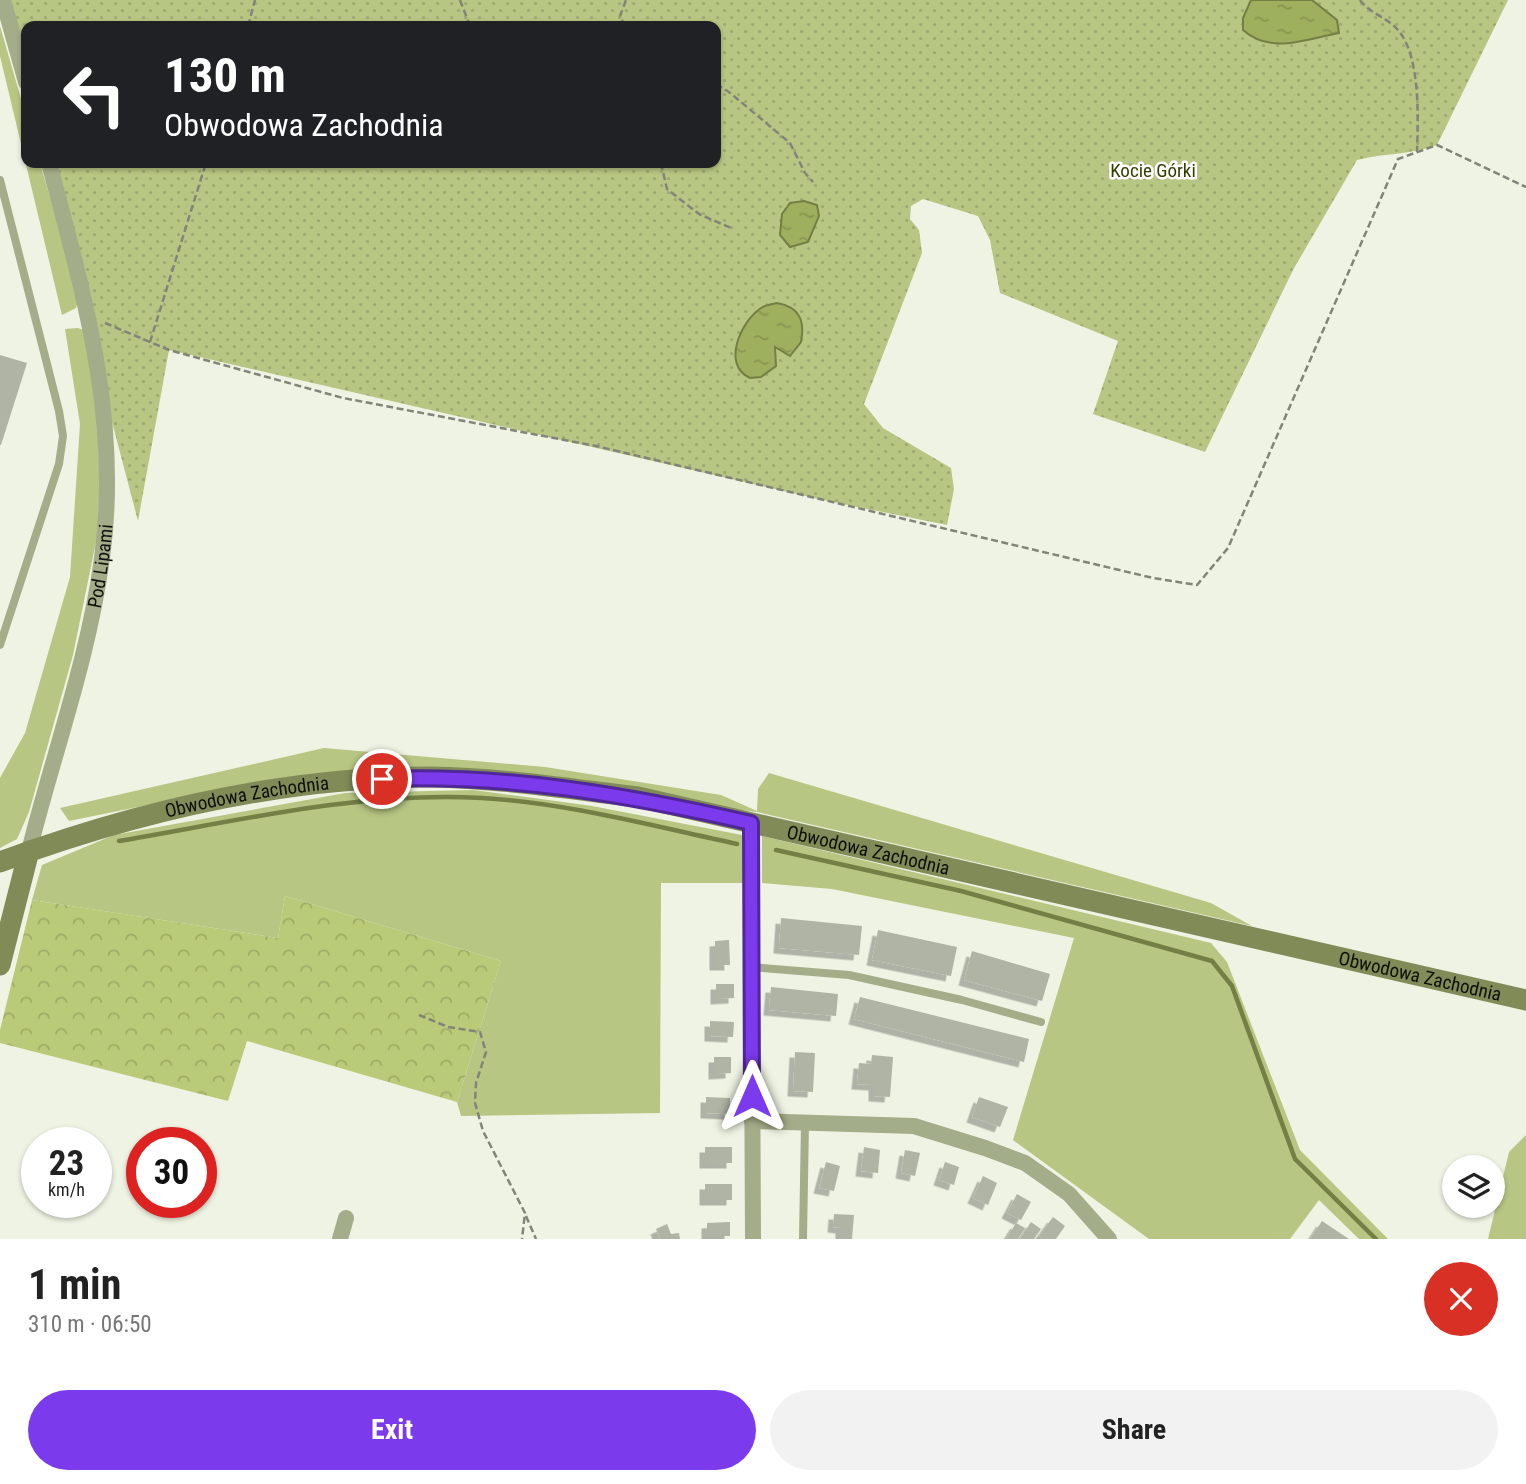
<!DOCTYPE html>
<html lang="en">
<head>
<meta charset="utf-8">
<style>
	body { margin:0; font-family:"Roboto Condensed",sans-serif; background:#f2f2f2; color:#222; height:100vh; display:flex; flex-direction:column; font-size:26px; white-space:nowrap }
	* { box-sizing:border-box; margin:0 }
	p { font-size:23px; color:#767676 }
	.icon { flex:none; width:38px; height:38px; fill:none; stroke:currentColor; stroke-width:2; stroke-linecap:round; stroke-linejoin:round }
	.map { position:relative; height:1239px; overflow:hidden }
	.side { display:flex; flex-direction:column; background:#fff; flex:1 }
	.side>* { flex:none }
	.top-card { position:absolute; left:21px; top:21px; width:700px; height:147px; border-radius:14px; box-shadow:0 2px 5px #0004; background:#202124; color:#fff; overflow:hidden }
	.fabs { position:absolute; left:1442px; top:1155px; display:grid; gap:14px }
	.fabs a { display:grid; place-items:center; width:63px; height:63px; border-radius:50%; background:#fff; box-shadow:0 2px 5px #0004; font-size:35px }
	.speed { position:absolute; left:21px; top:1127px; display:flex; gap:14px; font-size:35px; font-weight:700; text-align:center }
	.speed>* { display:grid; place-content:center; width:91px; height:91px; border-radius:50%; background:#fff; box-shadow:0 2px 5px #0004; line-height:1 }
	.speed small { font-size:18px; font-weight:400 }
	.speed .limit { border:10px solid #d22; background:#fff; color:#111 }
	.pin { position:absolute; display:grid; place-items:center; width:60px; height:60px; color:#fff; margin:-30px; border:4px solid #fff; border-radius:50%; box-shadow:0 2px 7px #0007 }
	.me { position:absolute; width:77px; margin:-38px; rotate:0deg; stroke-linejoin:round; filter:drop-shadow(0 0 5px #0008) }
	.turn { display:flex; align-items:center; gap:24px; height:147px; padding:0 28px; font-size:32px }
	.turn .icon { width:91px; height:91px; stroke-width:2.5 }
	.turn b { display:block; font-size:49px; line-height:60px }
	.round { display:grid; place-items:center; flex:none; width:74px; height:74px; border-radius:37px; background:#f2f2f2 }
	.head { display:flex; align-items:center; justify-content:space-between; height:119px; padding:0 28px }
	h1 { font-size:42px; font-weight:700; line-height:52px }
	.button { display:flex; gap:14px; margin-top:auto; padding:14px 28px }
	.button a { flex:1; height:80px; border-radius:42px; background:#7c3aed; color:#fff; font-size:28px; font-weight:700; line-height:80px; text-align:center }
	.button a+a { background:#f2f2f2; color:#222 }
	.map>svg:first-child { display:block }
	.grass { fill:#b7c683 }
	.forest { fill:url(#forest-crowns) }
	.park { fill:url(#park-dots) }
	.water { fill:url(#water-ripples); stroke:#737f44; stroke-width:2 }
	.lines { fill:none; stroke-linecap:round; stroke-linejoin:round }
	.stream { stroke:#737f44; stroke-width:4.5 }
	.building { fill:#b0b4a5; filter:url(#shadow) }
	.path { stroke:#82847a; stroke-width:2.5; stroke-dasharray:7 3.5; stroke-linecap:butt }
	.lane { stroke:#a4ad8a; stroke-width:8 }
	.street { stroke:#a4ad8a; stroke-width:16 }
	.secondary { stroke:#808b58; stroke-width:21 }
	.route-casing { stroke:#51269a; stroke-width:18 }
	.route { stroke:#7c3aed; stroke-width:12 }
	.labels { text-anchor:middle; stroke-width:5; stroke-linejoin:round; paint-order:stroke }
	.park-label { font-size:19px; fill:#343e00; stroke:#fff }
	.street-label { font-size:19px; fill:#0e0f0a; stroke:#fff }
</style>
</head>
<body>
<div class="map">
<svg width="1526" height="1239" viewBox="0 0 1526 1239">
	<defs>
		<pattern id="forest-crowns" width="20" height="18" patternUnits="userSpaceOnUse" patternTransform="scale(1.75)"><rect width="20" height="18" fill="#b9ca78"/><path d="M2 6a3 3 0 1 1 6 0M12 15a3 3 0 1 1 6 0" fill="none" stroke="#9eac66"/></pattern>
		<pattern id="park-dots" width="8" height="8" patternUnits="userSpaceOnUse" patternTransform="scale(1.75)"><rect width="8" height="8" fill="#b7c683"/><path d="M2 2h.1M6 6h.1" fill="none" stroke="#9ca970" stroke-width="1.8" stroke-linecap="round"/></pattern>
		<pattern id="water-ripples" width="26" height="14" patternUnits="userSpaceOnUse" patternTransform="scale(1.75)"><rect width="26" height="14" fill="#9eaf5d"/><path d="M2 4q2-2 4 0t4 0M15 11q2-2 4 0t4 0" fill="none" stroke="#879550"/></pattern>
		<filter id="shadow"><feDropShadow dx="-5.5" dy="5.5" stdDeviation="0" flood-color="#0004"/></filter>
	</defs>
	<rect width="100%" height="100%" fill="#eff3e3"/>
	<g class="grass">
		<polygon points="0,26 26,116 26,163 40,163 79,298 76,308 62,315 0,56"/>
		<polygon points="78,328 86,331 97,404 100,476 98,532 73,655 29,812 17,839 0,848 0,778 25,733 70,577 80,424 65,329"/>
		<polygon points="324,748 545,767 721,795 757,811 758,789 769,773 1211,903 1252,926 757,812 722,808 588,781 394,767 266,781 69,821 60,808"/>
		<polygon points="474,790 592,806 742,835 744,883 661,883 660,1113 461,1116 457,1102 501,961 285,896 278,938 32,900 42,865 114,835 345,793"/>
		<polygon points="762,836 1211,943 1227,962 1300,1150 1388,1239 1359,1239 1319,1200 1290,1239 1149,1239 1013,1140 1074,938 832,889 762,883"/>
		<polygon points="1526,1135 1526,1239 1488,1239 1509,1152"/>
	</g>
	<polygon class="forest" points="285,896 501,961 457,1102 247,1041 228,1101 0,1043 0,1030 32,900 278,938"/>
	<path class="park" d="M1,0H1508L1437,145C1411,155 1384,153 1357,160L1293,270L1205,452L1093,414L1118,341L1000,293L990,240L978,216L923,199L911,206L910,219L919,230L922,253L864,404L883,428L951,468L954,489L947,525L823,500L169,350L138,521L44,163H716V26H26V95Z"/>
	<g class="water">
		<path d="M1251,0H1312L1337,20L1339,33C1306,39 1271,55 1243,30V18Z"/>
		<polygon points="804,201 817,205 819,216 808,242 790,247 780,235 782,214 790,203"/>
		<path d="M777,303C800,307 805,321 801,342L790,356L775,347L776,366L761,377L750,378C721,365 741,321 761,308C765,305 773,304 777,303Z"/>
	</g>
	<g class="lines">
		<g class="stream">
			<path d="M119,841C238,821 360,791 482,798C567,803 653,826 737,844"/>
			<polyline points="776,850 961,891 1212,961 1232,986 1295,1159 1376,1239"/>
		</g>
	</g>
	<g class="building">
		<polygon points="0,355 27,363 1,445 0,445"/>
		<polygon points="781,918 862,926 859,955 779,948"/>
		<polygon points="878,930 957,947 951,976 872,960"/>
		<polygon points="729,940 730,965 715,965 715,941"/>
		<polygon points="972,951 1050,974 1042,1001 964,980"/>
		<polygon points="716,984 734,984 734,998 716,999"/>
		<polygon points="771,987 838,994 836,1016 769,1010"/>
		<polygon points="860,997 1029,1039 1024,1062 854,1019"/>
		<polygon points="710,1021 734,1022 733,1037 710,1036"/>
		<polygon points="795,1052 815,1053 813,1092 793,1091"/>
		<polygon points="872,1055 893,1057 890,1097 874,1096 874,1085 857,1084 859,1063 871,1064"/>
		<polygon points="714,1057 731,1057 731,1073 714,1074"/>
		<polygon points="706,1097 730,1098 730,1114 706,1113"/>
		<polygon points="979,1097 1008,1107 1000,1127 972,1117"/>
		<rect x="705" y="1147" width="27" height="16"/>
		<polygon points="864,1147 880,1150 878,1173 861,1171"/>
		<polygon points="905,1150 920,1153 915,1176 901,1173"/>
		<polygon points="826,1162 840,1166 834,1191 819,1188"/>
		<polygon points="945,1162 959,1167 954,1185 939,1180"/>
		<polygon points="983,1176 997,1183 988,1205 973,1198"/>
		<rect x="705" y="1184" width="27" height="16"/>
		<polygon points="1017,1194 1031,1202 1021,1220 1007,1213"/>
		<polygon points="834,1214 854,1215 852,1239 841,1239 841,1228 833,1227"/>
		<polygon points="1053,1217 1065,1226 1056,1239 1042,1239 1039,1236"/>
		<polygon points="1322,1221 1349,1239 1310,1239"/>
		<polygon points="730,1222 730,1236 707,1236 707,1223"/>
		<polygon points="1031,1222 1041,1229 1034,1239 1020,1239"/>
		<polygon points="1016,1223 1025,1228 1018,1239 1006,1239"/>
		<polygon points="667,1224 671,1234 679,1233 680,1239 660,1239 656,1229"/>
	</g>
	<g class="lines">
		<g class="path">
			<polyline points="460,0 470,26"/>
			<path d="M1360,0C1369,13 1388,18 1398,30C1421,57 1418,119 1417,152"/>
			<polyline points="248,26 255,0"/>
			<polyline points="625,26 620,16 626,0"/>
			<polyline points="716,84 729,92 790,143 805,173 813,182"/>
			<polyline points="661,163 667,189 699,214 731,228"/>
			<polyline points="417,165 419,163"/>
			<polyline points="105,323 169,350 343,398 596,446 1153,578 1197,585 1228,548 1398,159 1437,145 1526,187"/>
			<polyline points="150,342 206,163"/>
			<polyline points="419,1015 448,1027 480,1032 486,1052 476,1083 475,1103 483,1131 525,1213 522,1239"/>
			<polyline points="526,1216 536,1239"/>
		</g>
		<g class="lane">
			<polyline points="0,180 59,411 63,436 59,464 0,645"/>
			<polyline points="751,967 849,975 962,1000 1041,1022"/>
			<polyline points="803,1239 805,1123"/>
		</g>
		<g class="street">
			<polyline points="3,0 26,82"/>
			<polyline points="751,823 753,1239"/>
			<path id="s1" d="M29,851C53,755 89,657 102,558C121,420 84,295 49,163"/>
			<polyline points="752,1121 914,1126 985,1148 1025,1163 1069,1194 1109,1239"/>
			<polyline points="340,1239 346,1218"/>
		</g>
		<g class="secondary">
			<path id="s2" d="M0,862C138,811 284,777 431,777C500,778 570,789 638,797L1526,1000"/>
			<polyline points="0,965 29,851"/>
		</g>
	</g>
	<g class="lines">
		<defs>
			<path id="route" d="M382,779C507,774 629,795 751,823L752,1096"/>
		</defs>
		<use href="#route" class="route-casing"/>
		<use href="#route" class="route"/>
	</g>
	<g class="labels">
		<g class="park-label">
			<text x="1153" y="177">Kocie Górki</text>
		</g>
		<g class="street-label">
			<text dy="7" stroke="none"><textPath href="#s1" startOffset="294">Pod Lipami</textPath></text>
			<text dy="7" stroke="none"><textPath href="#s2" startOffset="256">Obwodowa Zachodnia</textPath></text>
			<text dy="7" stroke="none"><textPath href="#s2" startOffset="886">Obwodowa Zachodnia</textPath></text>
			<text dy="7" stroke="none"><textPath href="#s2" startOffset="1452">Obwodowa Zachodnia</textPath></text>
		</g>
	</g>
</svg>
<div class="fabs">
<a><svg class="icon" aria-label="layers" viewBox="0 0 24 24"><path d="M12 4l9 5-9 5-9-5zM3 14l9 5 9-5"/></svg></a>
</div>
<div class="speed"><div>23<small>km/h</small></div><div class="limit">30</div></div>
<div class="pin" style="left:382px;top:779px;background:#d93025"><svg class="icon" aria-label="arrive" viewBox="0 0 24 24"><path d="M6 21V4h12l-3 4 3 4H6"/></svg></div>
<svg class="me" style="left:752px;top:1096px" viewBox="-20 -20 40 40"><path d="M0-17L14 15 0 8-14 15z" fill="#7c3aed" stroke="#fff" stroke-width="4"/></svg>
<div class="top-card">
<div class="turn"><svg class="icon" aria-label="left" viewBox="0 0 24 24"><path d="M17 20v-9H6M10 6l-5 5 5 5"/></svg><div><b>130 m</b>Obwodowa Zachodnia</div></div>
</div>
</div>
<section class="side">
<div class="head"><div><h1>1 min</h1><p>310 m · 06:50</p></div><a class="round" style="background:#d93025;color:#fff"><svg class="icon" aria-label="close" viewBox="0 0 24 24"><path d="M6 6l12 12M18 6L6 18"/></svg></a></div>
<div class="button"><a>Exit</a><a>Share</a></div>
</section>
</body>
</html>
